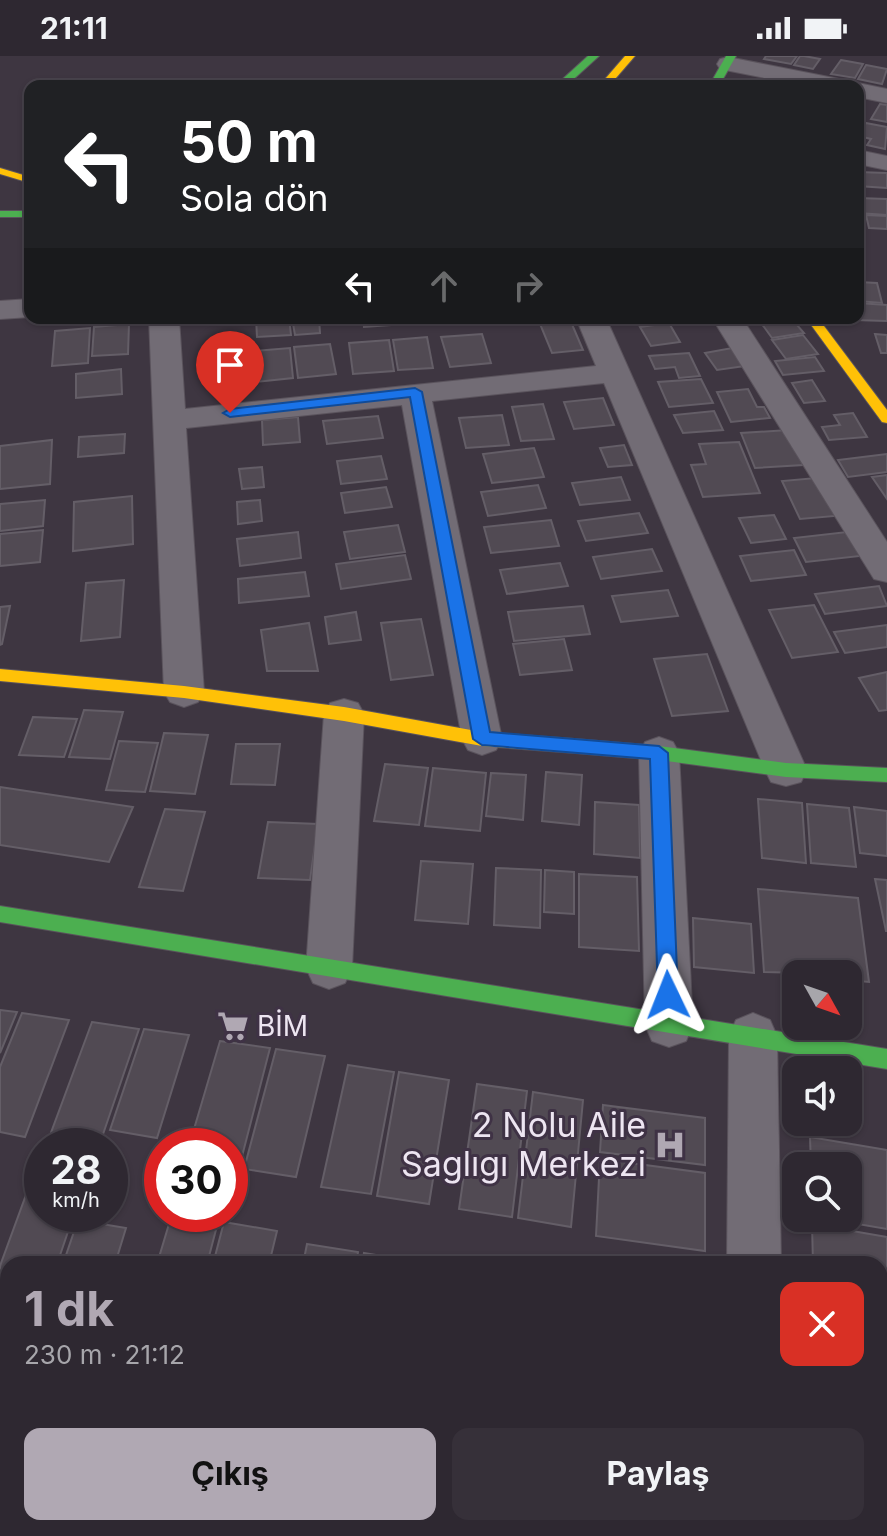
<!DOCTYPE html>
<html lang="tr">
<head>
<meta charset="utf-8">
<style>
	body { margin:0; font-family:Inter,sans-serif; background:#363039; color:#f1f3f6; height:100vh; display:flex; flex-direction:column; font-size:30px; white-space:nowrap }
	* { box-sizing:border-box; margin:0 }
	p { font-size:26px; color:#a7a6ab }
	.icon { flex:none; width:44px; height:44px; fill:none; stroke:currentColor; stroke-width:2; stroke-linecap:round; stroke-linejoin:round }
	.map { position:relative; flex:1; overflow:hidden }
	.sheet { position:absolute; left:0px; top:1200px; width:888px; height:280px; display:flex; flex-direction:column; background:#2e2831; border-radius:24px 24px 0 0; box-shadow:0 2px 6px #0004,0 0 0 2px #49444d }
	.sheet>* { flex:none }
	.top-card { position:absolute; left:24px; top:24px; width:840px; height:244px; border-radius:16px; box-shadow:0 2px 6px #0004,0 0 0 2px #49444d; background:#202124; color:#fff; overflow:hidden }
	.needle { width:52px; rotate:130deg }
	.buttons { position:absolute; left:782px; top:904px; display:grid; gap:16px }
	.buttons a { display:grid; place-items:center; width:80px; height:80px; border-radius:16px; background:#2e2831; box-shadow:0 2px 6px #0004,0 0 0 2px #49444d; font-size:40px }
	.speed { position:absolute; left:24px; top:1072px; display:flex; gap:16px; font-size:40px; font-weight:700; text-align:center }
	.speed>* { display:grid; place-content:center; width:104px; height:104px; border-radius:50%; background:#2e2831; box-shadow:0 2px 6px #0004,0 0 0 2px #49444d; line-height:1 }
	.speed small { font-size:20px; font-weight:400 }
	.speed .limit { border:12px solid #d22; background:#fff; color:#111 }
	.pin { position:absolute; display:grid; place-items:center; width:68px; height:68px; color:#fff; margin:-82px -34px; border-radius:50% 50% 50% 0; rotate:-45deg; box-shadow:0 0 8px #0007 }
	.pin .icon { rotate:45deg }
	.me { position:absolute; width:88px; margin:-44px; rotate:358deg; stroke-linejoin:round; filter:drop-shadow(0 0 6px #0008) }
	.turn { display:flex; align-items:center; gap:28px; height:168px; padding:0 24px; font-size:36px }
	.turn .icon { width:104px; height:104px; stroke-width:2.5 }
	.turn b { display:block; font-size:56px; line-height:68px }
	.lanes { display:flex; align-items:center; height:76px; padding:0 24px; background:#0003; justify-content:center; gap:40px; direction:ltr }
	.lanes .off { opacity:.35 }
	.round { display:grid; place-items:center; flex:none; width:84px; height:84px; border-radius:16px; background:#363039 }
	.summary { display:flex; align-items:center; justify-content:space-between; height:136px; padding:0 24px }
	h1 { font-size:48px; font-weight:700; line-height:60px; color:#b0a8b3 }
	.cta { display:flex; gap:16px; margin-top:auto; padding:16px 24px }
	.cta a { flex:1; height:92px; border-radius:16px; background:#b0a8b3; color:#111; font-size:32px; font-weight:700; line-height:92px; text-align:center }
	.cta a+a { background:#363039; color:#f1f3f6 }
	.status { display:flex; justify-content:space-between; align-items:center; height:56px; padding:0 40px; background:#2e2831; direction:ltr }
	.status svg { height:22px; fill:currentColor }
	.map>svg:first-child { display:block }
	.building { fill:#514a53; stroke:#645e67; stroke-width:2 }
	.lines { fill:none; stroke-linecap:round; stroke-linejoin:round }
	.street-casing { stroke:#5a535c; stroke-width:2 }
	.fast-casing { stroke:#5a535c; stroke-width:2 }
	.slow-casing { stroke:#5a535c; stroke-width:2 }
	.street { fill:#726c75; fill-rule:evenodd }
	.fast { fill:#4caf50; fill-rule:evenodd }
	.slow { fill:#ffc107; fill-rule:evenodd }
	.route { fill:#1a73e8; stroke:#114b97; stroke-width:2 }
	.labels { text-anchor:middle; stroke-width:6; stroke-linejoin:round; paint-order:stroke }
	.poi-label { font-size:28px; fill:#ede5f1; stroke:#3f3245; text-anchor:start }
	.near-poi-label { font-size:34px; fill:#ede5f1; stroke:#3f3245; text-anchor:end }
</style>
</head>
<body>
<div class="status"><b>21:11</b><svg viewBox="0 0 49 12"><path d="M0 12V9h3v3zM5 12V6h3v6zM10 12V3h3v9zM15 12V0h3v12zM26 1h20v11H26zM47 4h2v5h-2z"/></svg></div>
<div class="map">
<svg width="887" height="1480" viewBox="0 0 887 1480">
	<rect width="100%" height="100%" fill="#3e3641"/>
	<g class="building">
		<polygon points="766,0 797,0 791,8 764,3"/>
		<polygon points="800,0 804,0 820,3 813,13 794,9"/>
		<polygon points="841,4 863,8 855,22 831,18"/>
		<polygon points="866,9 887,13 882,28 858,23"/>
		<polygon points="880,48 887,49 887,66 871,63"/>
		<polygon points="866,67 887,71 885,93 867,89 871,83 858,80"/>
		<polygon points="858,116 887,117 887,132 858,130"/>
		<polygon points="858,142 887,143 887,159 858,157"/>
		<polygon points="866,159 887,160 887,173 869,172"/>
		<polygon points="858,226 877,227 882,247 858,245"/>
		<polygon points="858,247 887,249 887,265 853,264 858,262"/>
		<polygon points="256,262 289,262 291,279 257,281"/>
		<polygon points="292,262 319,262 320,277 295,279"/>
		<polygon points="363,262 418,262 419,267 364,271"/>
		<polygon points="771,262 791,262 804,277 772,282 759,264"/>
		<polygon points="571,266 583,294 552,297 540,268"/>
		<polygon points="669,267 680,286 651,290 640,271"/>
		<polygon points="129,268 128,298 92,300 94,271"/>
		<polygon points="90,272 88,307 52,310 55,275"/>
		<polygon points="482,278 491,307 450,311 441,281"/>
		<polygon points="875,278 887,279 887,297 881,297"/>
		<polygon points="803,279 818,298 786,303 772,284"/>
		<polygon points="427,281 433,312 398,314 393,284"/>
		<polygon points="389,284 394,315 353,318 349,287"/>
		<polygon points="330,288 336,318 298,322 294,291"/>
		<polygon points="290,292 293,322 256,326 253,295"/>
		<polygon points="732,292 745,310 717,314 705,297"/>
		<polygon points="689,297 700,320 679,322 675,311 655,313 649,300"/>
		<polygon points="815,301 824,315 783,319 775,305"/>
		<polygon points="121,313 122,338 76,342 76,318"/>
		<polygon points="701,323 713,347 669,351 658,326"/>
		<polygon points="812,324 825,345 804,347 792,327"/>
		<polygon points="748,333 757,351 764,351 770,362 731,366 717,336"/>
		<polygon points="603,342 614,369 574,373 564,346"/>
		<polygon points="543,348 554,383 521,385 512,351"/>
		<polygon points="714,355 723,374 683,377 674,359"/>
		<polygon points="853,357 867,381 829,384 822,371 840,369 834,359"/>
		<polygon points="502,359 509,389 466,392 459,362"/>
		<polygon points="378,360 383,382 327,388 323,365"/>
		<polygon points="298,361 300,386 263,389 262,364"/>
		<polygon points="788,374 803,409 755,412 741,377"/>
		<polygon points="125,378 124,397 78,401 79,381"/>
		<polygon points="52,384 50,428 0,433 0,390"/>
		<polygon points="739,386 760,437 703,441 691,409 706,408 699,388"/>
		<polygon points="624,389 632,409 608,411 600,392"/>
		<polygon points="534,392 544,421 492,427 483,398"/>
		<polygon points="887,398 887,416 848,421 838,404"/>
		<polygon points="381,400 387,423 341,428 337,405"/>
		<polygon points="262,411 264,431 242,433 239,413"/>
		<polygon points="887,419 887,443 872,421"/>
		<polygon points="621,421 630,444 580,449 572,427"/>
		<polygon points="816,422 835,460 800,463 782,425"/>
		<polygon points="538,429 546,452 488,460 481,436"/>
		<polygon points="386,431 392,451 345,457 341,437"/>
		<polygon points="132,440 133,488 73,495 74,446"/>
		<polygon points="45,444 43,470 0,475 0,448"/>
		<polygon points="260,444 262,465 238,468 237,446"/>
		<polygon points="639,457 648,477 586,485 578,465"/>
		<polygon points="774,459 786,483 751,487 739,462"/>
		<polygon points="551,464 559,490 491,497 484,471"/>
		<polygon points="398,469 405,496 350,503 344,476"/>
		<polygon points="43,474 40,506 0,510 0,478"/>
		<polygon points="298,476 301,502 240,510 237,483"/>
		<polygon points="847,476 860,500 806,506 794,482"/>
		<polygon points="652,493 662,515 601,523 593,501"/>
		<polygon points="794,494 806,519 751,525 740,500"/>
		<polygon points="405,499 411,523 341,533 336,508"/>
		<polygon points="560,507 568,530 507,538 500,514"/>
		<polygon points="305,516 309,540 239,547 238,523"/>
		<polygon points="124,524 120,581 81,585 86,527"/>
		<polygon points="879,530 887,550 825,558 815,538"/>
		<polygon points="668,534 678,560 621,566 612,540"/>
		<polygon points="814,549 838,596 792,602 769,554"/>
		<polygon points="10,550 2,588 0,589 0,551"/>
		<polygon points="583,550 590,578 514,585 508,556"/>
		<polygon points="356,556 361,584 329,588 325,561"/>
		<polygon points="421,563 433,619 391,624 381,567"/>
		<polygon points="309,567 318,615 267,615 261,574"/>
		<polygon points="887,569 887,591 845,597 834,576"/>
		<polygon points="564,583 572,614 520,619 513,588"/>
		<polygon points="707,598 728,655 672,660 654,603"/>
		<polygon points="887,616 887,654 879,655 859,622"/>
		<polygon points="84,654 123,656 110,703 69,701"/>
		<polygon points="33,661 77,663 64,701 19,699"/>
		<polygon points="164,677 208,679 195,738 150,735"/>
		<polygon points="119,685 158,687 145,736 106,734"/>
		<polygon points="236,688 280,688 275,729 231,728"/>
		<polygon points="385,708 428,712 419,769 374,765"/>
		<polygon points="433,712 486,717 480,775 425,770"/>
		<polygon points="546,716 582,719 579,769 542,765"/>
		<polygon points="491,717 526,719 523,764 486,760"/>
		<polygon points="0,731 133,751 109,806 0,789"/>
		<polygon points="758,743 802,747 806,807 762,802"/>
		<polygon points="595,746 639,749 640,802 594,798"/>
		<polygon points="807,748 849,752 856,811 811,807"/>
		<polygon points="854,751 887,755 887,800 860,797"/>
		<polygon points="165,753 205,756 183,835 139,831"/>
		<polygon points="268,766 318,768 310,824 258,822"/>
		<polygon points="421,805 473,808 468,868 415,864"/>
		<polygon points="496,812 541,814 540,872 494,869"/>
		<polygon points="545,814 574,816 574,858 544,856"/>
		<polygon points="579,818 637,821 639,895 579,891"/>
		<polygon points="875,823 887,824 887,875 886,875"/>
		<polygon points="758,833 858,842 869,926 848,924 848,918 764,916"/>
		<polygon points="693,862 751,868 754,917 694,911"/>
		<polygon points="0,954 17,956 0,997"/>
		<polygon points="22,957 69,964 25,1081 0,1076 0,1011"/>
		<polygon points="92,966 139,973 99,1090 49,1082"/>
		<polygon points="144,973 189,979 157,1082 110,1074"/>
		<polygon points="220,985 270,992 239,1112 230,1111 230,1090 189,1090"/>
		<polygon points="276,993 325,1000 296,1121 244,1113"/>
		<polygon points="348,1009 394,1016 371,1138 321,1131"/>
		<polygon points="399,1016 449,1024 429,1148 377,1140"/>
		<polygon points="477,1028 527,1035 512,1161 459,1153"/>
		<polygon points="533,1036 583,1044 571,1171 518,1162"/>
		<polygon points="603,1049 705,1062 705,1109 600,1096"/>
		<polygon points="810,1081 887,1094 887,1173 823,1162 848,1162 848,1110 811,1110"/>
		<polygon points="600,1103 705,1117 705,1195 596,1180"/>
		<polygon points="26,1139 42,1142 42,1158 74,1158 57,1208 8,1208 8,1286 0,1285 0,1210"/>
		<polygon points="172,1158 218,1166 207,1208 157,1208"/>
		<polygon points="78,1164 126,1172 115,1208 63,1208"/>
		<polygon points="224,1166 277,1175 269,1208 213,1208"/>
		<polygon points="812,1168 887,1181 887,1244 880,1243 880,1208 813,1208"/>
		<polygon points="307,1188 358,1196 356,1208 303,1208"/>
		<polygon points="364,1197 418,1206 417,1208 362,1208"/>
		<polygon points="880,1271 887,1273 887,1336 880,1334"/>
		<polygon points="8,1472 83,1472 81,1480 6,1480"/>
		<polygon points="91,1472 158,1472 156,1480 89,1480"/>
	</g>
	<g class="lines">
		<defs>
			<g id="street">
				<polygon points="728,1 839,23 850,29 858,27 887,33 887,47 858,41 858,30 805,30 720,13 717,8 720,3"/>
				<polygon points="858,94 887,100 887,114 858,108"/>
				<polygon points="30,243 30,261 0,263 0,245"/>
				<polygon points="149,262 179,262 185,353 596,310 576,262 606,262 807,714 801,726 786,730 771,726 765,714 604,327 432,345 502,683 496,694 482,699 468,694 462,683 402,349 186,372 204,636 198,646 184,651 170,646 164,636"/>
				<polygon points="712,262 742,262 887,486 887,526 874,523"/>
				<polygon points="344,643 358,647 364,658 352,912 345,927 329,933 313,927 306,912 324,658 330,647"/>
				<polygon points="659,681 673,686 679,697 693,969 686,985 669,991 652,985 645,969 639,697 645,686"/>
				<polygon points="753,957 770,964 777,980 781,1208 727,1208 729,980 736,964"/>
				<polygon points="0,1322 8,1323 8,1381 0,1380"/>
				<polygon points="709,1472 791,1472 794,1480 712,1480"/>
			</g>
			<g id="fast">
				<polygon points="588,0 599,0 566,30 555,30"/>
				<polygon points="726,0 736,0 719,30 709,30"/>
				<rect x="0" y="155" width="30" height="6"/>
				<polygon points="575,683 659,690 786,707 887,712 887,726 786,721 659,704 575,697 566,690"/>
				<polygon points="0,850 887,993 887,1013 0,866"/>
			</g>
			<g id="slow">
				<polygon points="625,0 635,0 609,30 599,30"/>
				<polygon points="0,112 30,121 30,127 0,118"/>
				<polygon points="806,262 818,262 887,354 887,367 882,366"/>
				<polygon points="0,613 184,630 344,651 482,676 575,683 584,690 575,697 482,690 344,665 184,642 0,625"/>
			</g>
		</defs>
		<use href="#street" class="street-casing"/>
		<use href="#fast" class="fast-casing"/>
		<use href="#slow" class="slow-casing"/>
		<use href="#street" class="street"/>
		<use href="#fast" class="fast"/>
		<use href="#slow" class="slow"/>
	</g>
	<polygon class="route" points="415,332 422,336 490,676 659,690 668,697 678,939 675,946 668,948 661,946 658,939 650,703 482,689 473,683 410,341 230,361 223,357 230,353"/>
	<defs>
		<symbol id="supermarket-bare" viewBox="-9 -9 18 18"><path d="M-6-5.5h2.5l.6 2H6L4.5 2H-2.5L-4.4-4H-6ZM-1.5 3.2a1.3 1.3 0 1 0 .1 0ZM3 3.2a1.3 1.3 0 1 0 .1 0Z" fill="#b0a8b3" stroke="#3f3245" stroke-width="2.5" paint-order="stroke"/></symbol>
		<symbol id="hospital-bare" viewBox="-9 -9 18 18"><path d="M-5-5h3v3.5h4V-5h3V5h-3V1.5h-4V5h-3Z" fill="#b0a8b3" stroke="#3f3245" stroke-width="2.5" paint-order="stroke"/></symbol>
	</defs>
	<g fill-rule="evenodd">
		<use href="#supermarket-bare" x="211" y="948" width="44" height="44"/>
		<use href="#hospital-bare" x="648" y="1067" width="44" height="44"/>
	</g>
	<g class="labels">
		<g class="poi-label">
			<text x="257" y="980">BİM</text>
		</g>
		<g class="near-poi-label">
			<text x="646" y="1081">2 Nolu Aile<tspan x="646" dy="39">Saglıgı Merkezi</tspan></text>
		</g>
	</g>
</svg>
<div class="buttons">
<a><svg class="needle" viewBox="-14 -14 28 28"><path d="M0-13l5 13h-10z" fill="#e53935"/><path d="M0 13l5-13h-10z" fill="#a7a6ab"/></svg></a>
<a><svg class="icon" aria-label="sound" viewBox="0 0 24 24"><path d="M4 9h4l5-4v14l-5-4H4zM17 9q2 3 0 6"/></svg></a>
<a><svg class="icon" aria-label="search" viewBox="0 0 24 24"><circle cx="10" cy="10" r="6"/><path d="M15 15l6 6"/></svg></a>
</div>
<div class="speed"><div>28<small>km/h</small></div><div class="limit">30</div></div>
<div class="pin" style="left:230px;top:357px;background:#d93025"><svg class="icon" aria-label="arrive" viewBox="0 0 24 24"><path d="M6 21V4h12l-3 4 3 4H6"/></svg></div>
<svg class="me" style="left:668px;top:939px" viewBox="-20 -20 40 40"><path d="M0-17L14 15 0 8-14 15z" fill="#1a73e8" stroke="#fff" stroke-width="4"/></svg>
<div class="top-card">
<div class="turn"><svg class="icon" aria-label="left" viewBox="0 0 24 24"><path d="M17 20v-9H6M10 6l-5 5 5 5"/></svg><div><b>50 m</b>Sola dön</div></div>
<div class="lanes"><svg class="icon" aria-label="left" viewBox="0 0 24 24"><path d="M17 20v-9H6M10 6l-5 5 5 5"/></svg><svg class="icon off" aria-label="ahead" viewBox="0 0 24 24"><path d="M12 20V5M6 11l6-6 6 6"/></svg><svg class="icon off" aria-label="right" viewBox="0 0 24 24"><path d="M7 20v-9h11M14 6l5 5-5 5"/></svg></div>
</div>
<section class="sheet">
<div class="summary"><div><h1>1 dk</h1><p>230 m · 21:12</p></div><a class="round" style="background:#d93025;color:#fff"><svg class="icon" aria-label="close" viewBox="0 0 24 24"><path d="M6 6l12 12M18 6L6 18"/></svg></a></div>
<div class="cta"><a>Çıkış</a><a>Paylaş</a></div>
</section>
</div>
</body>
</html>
